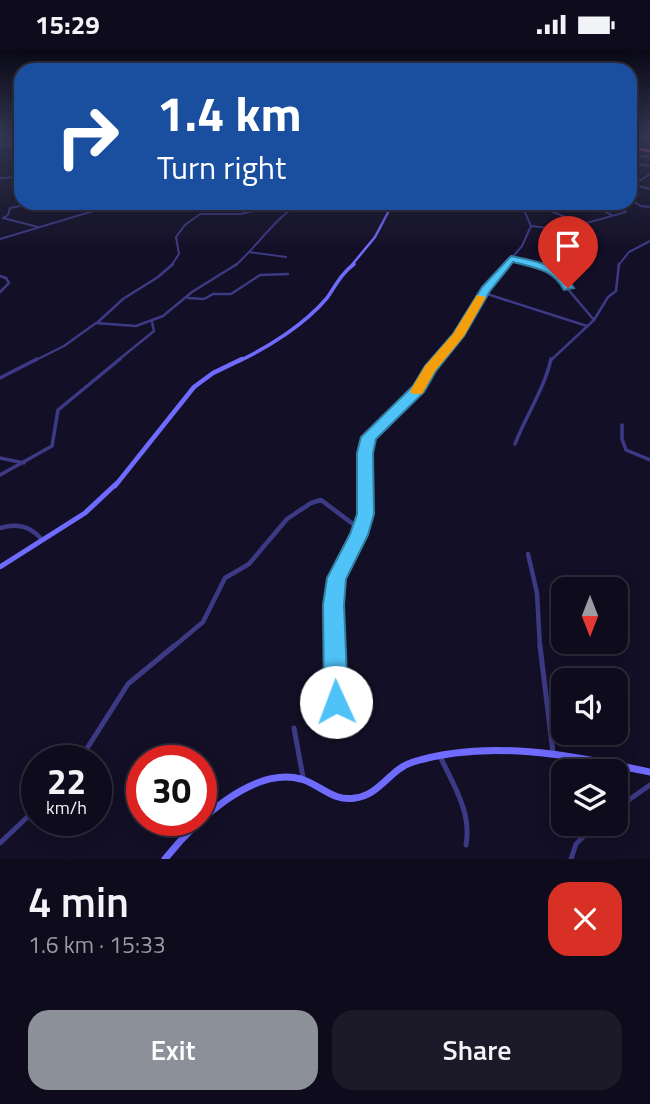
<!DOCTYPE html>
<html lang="en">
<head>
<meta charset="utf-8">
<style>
	body { margin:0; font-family:"Titillium Web",sans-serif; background:#1c1929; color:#f1f3f6; height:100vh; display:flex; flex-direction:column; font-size:26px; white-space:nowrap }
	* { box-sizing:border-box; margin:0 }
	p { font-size:23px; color:#9b9ba3 }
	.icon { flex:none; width:38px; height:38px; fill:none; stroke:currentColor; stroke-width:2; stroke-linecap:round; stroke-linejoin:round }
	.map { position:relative; height:810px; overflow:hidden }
	.side { display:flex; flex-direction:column; background:#0e0b1c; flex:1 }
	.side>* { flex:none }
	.guide { position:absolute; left:14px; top:14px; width:623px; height:147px; border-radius:21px; box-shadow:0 4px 18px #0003,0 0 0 2px #2e2b3b; background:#1a4fa0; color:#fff; overflow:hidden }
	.needle { width:46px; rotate:180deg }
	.fabs { position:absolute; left:551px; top:528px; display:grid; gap:14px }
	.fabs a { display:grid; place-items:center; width:77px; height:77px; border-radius:14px; background:#0e0b1c; box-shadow:0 4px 18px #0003,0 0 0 2px #2e2b3b; font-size:35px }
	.speed { position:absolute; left:21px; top:696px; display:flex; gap:14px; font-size:35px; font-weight:700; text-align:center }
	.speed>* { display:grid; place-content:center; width:91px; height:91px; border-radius:50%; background:#0e0b1c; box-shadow:0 4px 18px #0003,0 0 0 2px #2e2b3b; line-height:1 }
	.speed small { font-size:18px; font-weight:400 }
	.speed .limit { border:10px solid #d22; background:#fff; color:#111 }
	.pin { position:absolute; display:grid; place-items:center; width:60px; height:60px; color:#fff; margin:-72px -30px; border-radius:50% 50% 50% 0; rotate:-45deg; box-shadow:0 0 7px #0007 }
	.pin .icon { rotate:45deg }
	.me { position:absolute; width:77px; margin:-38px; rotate:358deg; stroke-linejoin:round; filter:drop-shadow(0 0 5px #0008) }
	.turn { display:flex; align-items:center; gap:24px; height:147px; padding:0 28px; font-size:32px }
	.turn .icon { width:91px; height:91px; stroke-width:2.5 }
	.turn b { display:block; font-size:49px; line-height:60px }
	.round { display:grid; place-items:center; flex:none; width:74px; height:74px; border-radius:21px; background:#1c1929 }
	.head { display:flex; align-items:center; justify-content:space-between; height:119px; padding:0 28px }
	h1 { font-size:42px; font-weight:600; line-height:52px }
	.action { display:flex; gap:14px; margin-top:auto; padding:14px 28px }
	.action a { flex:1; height:80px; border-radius:21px; background:#8c9099; color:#fff; font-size:28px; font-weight:600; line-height:80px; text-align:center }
	.action a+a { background:#1c1929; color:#f1f3f6 }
	.status { display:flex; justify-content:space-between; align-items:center; height:49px; padding:0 35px; background:#0e0b1c; direction:ltr }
	.status svg { height:19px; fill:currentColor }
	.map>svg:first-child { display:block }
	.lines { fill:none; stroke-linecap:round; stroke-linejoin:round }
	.street-far4 { stroke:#3d3a85; stroke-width:2 }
	.street-far3 { stroke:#3d3a85; stroke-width:2.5 }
	.street-far2 { stroke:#3d3a85; stroke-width:3.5 }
	.street-far1 { stroke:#3d3a85; stroke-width:4.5 }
	.street { stroke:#3d3a85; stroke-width:5 }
	.secondary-far4 { stroke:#6f6bff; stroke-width:2.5 }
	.secondary-far3 { stroke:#6f6bff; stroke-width:3.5 }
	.secondary-far2 { stroke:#6f6bff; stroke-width:4.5 }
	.secondary-far1 { stroke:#6f6bff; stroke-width:5 }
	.secondary { stroke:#6f6bff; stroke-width:7 }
	.highway { stroke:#ff4fa3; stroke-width:2.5 }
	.route { fill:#4fc3f7; stroke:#337fa1; stroke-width:2 }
	.slow { fill:#f59e0b }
</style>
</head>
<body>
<div class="status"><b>15:29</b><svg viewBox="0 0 49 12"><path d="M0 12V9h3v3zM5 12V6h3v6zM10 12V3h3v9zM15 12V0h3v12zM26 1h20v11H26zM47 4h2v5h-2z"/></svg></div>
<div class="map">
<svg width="650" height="810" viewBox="0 0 650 810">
	<rect width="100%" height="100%" fill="#130f26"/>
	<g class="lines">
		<g class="street-far4">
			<polyline points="0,96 21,94"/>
			<polyline points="630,98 642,88 650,88"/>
			<polyline points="630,106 650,108"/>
			<polyline points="630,114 650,117"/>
			<polyline points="0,129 21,128"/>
			<polyline points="635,136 650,140"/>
			<polyline points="630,138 650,125"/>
			<polyline points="630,149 638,146"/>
			<polyline points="630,150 641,157 650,158"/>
			<polyline points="36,154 10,159 8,166 3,169 38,178"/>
			<polyline points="89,154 95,162"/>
			<polyline points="604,162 612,166"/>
			<polyline points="553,163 583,175"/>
			<polyline points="531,177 549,179"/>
			<polyline points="0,190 120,154"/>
			<polyline points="249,203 286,208"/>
			<polyline points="511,210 540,217"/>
			<polyline points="171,217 179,205 176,188 185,176 200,165 241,165 266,159 289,161"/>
			<path d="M235,217C258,196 274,171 299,154"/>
			<polyline points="505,217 522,197 531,177 521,154"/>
			<path d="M552,217C561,201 582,194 583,175L626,163L610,154"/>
			<polyline points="618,217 629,203 650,192"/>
		</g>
		<g class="street-far3">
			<polyline points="532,215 550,219 553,215"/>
			<polyline points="550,219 594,271"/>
			<polyline points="0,227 6,229 9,234 0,243"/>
			<polyline points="484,244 587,277"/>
			<polyline points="188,249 204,250 213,245 231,245 260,226 288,225"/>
			<polyline points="98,273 123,250 158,228 173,215"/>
			<polyline points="34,312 64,297 96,274 136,277 163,267 192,243 237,215"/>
			<polyline points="117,312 154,282 152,273"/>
			<path d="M437,312C463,281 481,246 507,215"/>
			<polyline points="550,312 594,271 608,248 616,242 619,215"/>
		</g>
		<g class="street-far2">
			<polyline points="0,329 37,310"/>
			<polyline points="622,376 622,390 626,401 650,411"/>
			<path d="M515,395C526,366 544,341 551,310"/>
			<polyline points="0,409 24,414"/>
			<polyline points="0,426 52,397 58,361 120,310"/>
			<polyline points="366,437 367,392 423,335 438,310"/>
		</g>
		<g class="street-far1">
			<path d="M0,479C17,474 31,477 42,491"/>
			<polyline points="528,505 537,544 540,599"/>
			<polyline points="172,599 203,573 225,529 249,515 287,470 311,454 321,451 353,475 361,476 366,465 366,435"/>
			<polyline points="335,599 334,556 337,529 360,484 360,477"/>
		</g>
		<g class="street">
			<polyline points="335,597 336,653"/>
			<polyline points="540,597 553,704"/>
			<polyline points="294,679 303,728"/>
			<path d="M440,707C453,736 472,763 466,796"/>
			<polyline points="79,712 128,635 174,597"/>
			<polyline points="616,760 650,736"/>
			<polyline points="0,794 37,759"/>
			<polyline points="571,810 576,795 596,775"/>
		</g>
		<polyline class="secondary-far4" points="351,217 375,188 393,154"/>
		<path class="secondary-far3" d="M239,312C269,298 305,275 327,249C336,236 341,225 354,215"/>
		<polyline class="secondary-far2" points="115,437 194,338 213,324 242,310"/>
		<polyline class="secondary-far1" points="0,518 85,464 116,435"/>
		<path class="secondary" d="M165,810C193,775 251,717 301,730C321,736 333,753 355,749C380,746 390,720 413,713C490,689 573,707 650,723"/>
		<polyline class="highway" points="630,99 650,102"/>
	</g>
	<linearGradient id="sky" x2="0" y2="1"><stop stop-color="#0a0815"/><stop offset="0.43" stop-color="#333752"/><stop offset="1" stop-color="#333752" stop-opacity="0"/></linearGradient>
	<rect width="650" height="200" fill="url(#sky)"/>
	<path class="route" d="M511,207C537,213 559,214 574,239L564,241C552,220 536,219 513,213L490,242L464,287L436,322L424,343L376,390L373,404L374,465L368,486L346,530L344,556L348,653L345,661L336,665L328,661L324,653L323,556L327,529L350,485L357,465V404L361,388L413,337L425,317L453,285L482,238Z"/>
	<polygon class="slow" points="477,246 486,248 464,287 435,322 422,345 412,345 410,342 425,317 453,285"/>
</svg>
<div class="fabs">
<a><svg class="needle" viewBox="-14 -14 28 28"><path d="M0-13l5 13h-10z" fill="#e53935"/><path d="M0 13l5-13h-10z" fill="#9b9ba3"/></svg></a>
<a><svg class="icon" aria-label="sound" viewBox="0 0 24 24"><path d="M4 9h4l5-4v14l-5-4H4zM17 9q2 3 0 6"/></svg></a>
<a><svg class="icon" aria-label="layers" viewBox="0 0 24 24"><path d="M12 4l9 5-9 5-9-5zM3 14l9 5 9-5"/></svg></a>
</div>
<div class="speed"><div>22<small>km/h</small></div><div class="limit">30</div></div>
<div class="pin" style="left:568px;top:239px;background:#d93025"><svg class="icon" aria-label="arrive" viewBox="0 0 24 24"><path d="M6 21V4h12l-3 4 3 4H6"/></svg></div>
<svg class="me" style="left:336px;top:653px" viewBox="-20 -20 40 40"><circle r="19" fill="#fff"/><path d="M0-13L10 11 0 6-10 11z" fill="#4fc3f7"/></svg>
<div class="guide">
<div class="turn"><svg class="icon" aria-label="right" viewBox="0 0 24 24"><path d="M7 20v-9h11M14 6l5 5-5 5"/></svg><div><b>1.4 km</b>Turn right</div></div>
</div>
</div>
<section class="side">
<div class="head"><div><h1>4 min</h1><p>1.6 km · 15:33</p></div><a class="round" style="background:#d93025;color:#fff"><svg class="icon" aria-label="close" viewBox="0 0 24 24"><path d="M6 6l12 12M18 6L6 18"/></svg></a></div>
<div class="action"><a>Exit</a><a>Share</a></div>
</section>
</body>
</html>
